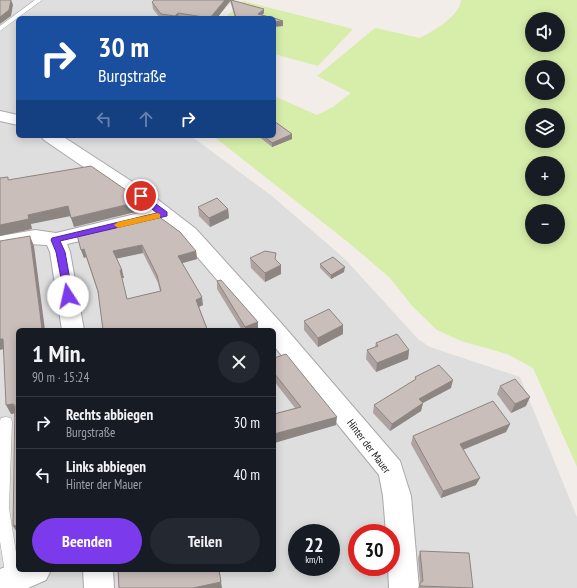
<!DOCTYPE html>
<html lang="de">
<head>
<meta charset="utf-8">
<style>
	body { margin:0; font-family:"PT Sans Narrow",sans-serif; background:#242831; color:#f1f3f6; height:100vh; display:flex; flex-direction:column; font-size:15px; white-space:nowrap }
	* { box-sizing:border-box; margin:0 }
	p { font-size:13px; color:#9ea1a6 }
	.icon { flex:none; width:22px; height:22px; fill:none; stroke:currentColor; stroke-width:2; stroke-linecap:round; stroke-linejoin:round }
	.map { position:relative; flex:1; overflow:hidden }
	.side { position:absolute; left:16px; top:328px; width:260px; height:244px; display:flex; flex-direction:column; background:#171b24; border-radius:6px; box-shadow:0 2px 10px #0003 }
	.side>* { flex:none }
	.guide { position:absolute; left:16px; top:16px; width:260px; height:122px; border-radius:6px; box-shadow:0 2px 10px #0003; background:#1a4fa0; color:#fff; overflow:hidden }
	.tools { position:absolute; left:525px; top:12px; display:grid; gap:8px }
	.tools a { display:grid; place-items:center; width:40px; height:40px; border-radius:50%; background:#171b24; box-shadow:0 2px 10px #0003; font-size:20px }
	.speed { position:absolute; left:288px; top:524px; display:flex; gap:8px; font-size:20px; font-weight:700; text-align:center }
	.speed>* { display:grid; place-content:center; width:52px; height:52px; border-radius:50%; background:#171b24; box-shadow:0 2px 10px #0003; line-height:1 }
	.speed small { font-size:10px; font-weight:400 }
	.speed .limit { border:6px solid #d22; background:#fff; color:#111 }
	.pin { position:absolute; display:grid; place-items:center; width:34px; height:34px; color:#fff; margin:-17px; border:2px solid #fff; border-radius:50%; box-shadow:0 1px 4px #0007 }
	.me { position:absolute; width:44px; margin:-22px; rotate:350deg; stroke-linejoin:round; filter:drop-shadow(0 0 3px #0008) }
	.turn { display:flex; align-items:center; gap:14px; height:84px; padding:0 16px; font-size:18px }
	.turn .icon { width:52px; height:52px; stroke-width:2.5 }
	.turn b { display:block; font-size:28px; line-height:34px }
	.lanes { display:flex; align-items:center; height:38px; padding:0 16px; background:#0003; justify-content:center; gap:20px; direction:ltr }
	.lanes .off { opacity:.35 }
	.round { display:grid; place-items:center; flex:none; width:42px; height:42px; border-radius:21px; background:#242831 }
	.overview { display:flex; align-items:center; justify-content:space-between; height:68px; padding:0 16px }
	h1 { font-size:24px; font-weight:600; line-height:30px }
	.action { display:flex; gap:8px; margin-top:auto; padding:8px 16px }
	.action a { flex:1; height:46px; border-radius:24px; background:#7c3aed; color:#fff; font-size:16px; font-weight:600; line-height:46px; text-align:center }
	.action a+a { background:#242831; color:#f1f3f6 }
	ul { padding:0; list-style:none }
	li { display:flex; align-items:center; gap:12px; height:52px; padding:0 16px; border-top:1px solid #363941 }
	li div { flex:1 }
	li b { display:block; font-size:15px }
	li em { font-style:normal }
	.map>svg:first-child { display:block }
	.residential { fill:#dfdede; fill-rule:evenodd }
	.grass { fill:#d7eeab; fill-rule:evenodd }
	.lines { fill:none; stroke-linecap:round; stroke-linejoin:round }
	.service-casing { stroke:#a8a8a8; stroke-width:1 }
	.minor-casing { stroke:#a8a8a8; stroke-width:2 }
	.service { fill:#fff; fill-rule:evenodd }
	.minor { fill:#fff; fill-rule:evenodd }
	.wall { fill:#aea3a0; fill-rule:evenodd }
	.shaded-wall { fill:#8d8582 }
	.building { fill:#cabeba; stroke:#8d8582; fill-rule:evenodd }
	.route { fill:#7c3aed; stroke:#51269a }
	.slow { fill:#f59e0b }
	.labels { text-anchor:middle; stroke-width:3; stroke-linejoin:round; paint-order:stroke }
	.street-label { font-size:11px; fill:#212121; stroke:#fff }
</style>
</head>
<body>
<div class="map">
<svg width="577" height="588" viewBox="0 0 577 588">
	<rect width="100%" height="100%" fill="#f2ede8"/>
	<path class="residential" d="M0,0H234L215,18H18V136H191L272,196L345,259L418,339L430,347L520,377L577,517V588H0ZM18,330H274V570H18ZM297,533H331V567H297ZM357,533H391V567H357Z"/>
	<g class="grass">
		<path d="M461,0H577V467L533,368L507,354L461,341L437,330L413,307L390,278L349,243L213,136H274V96L317,115L333,107L351,93L317,76L375,28L420,38C433,31 460,16 461,0ZM532,19H558V45H532ZM532,67H558V93H532ZM532,115H558V141H532ZM532,163H558V189H532ZM532,211H558V237H532Z"/>
		<polygon points="243,1 353,29 318,66 274,54 274,18 225,18"/>
	</g>
	<g class="lines">
		<defs>
			<g id="service">
				<polygon points="35,0 42,0 0,31 0,26"/>
				<polygon points="6,417 11,418 12,422 9,508 20,578 18,583 13,585 8,583 6,578 0,541 0,421 1,418"/>
			</g>
			<g id="minor">
				<polygon points="0,111 18,115 18,125 0,121"/>
				<polygon points="41,136 62,136 148,192 196,229 282,324 400,461 411,496 419,588 389,588 388,567 391,567 391,533 386,533 383,496 379,475 274,346 274,330 260,330 182,239 160,222 67,244 70,252 84,330 62,330 50,252 47,245 28,244 0,250 0,236 35,230 56,233 148,211 44,140"/>
				<polygon points="18,562 18,570 51,570 46,580 28,588 0,588 0,569"/>
				<polygon points="83,570 113,570 114,588 84,588"/>
			</g>
		</defs>
		<use href="#service" class="service-casing"/>
		<use href="#minor" class="minor-casing"/>
		<use href="#service" class="service"/>
		<use href="#minor" class="minor"/>
	</g>
	<g class="wall">
		<polygon points="232,0 264,13 262,15 273,18 235,18 231,4 230,1 217,18 160,18 153,9 152,2"/>
		<polygon points="258,136 274,136 292,139 272,147"/>
		<polygon points="198,207 228,209 229,218 210,227 199,216"/>
		<path d="M77,235L196,251L197,259L182,263L203,305L199,307L208,330H103L98,293L86,257L84,258ZM143,253L158,283L160,291L127,299L122,278H124L116,258Z"/>
		<polygon points="250,258 276,260 281,274 265,282 251,268"/>
		<polygon points="320,264 344,272 331,279 320,268"/>
		<polygon points="217,281 258,322 258,330 242,330 217,289"/>
		<polygon points="304,321 343,325 343,334 318,347 304,330"/>
		<polygon points="376,343 409,350 408,359 376,372 366,359 367,350 375,347"/>
		<polygon points="274,358 336,425 274,443 274,414 295,408 274,381"/>
		<polygon points="415,377 451,388 423,403 421,411 390,431 373,413 374,405 415,380"/>
		<polygon points="500,386 526,406 511,413 497,394"/>
		<polygon points="510,424 506,432 463,450 476,485 441,498 411,444 413,436"/>
		<polygon points="420,551 473,588 418,588 420,583 418,558"/>
	</g>
	<g class="shaded-wall">
		<polygon points="11,0 13,5 11,16 0,24 0,17"/>
		<polygon points="225,0 231,0 217,18 210,18"/>
		<polygon points="264,9 264,13 258,18 258,14"/>
		<polygon points="178,13 179,18 175,18 175,16"/>
		<polygon points="283,21 283,26 274,27 274,22"/>
		<polygon points="292,134 292,139 272,147 272,143"/>
		<polygon points="142,201 144,210 74,227 71,218"/>
		<polygon points="68,206 71,216 31,224 32,229 0,236 0,225 28,215"/>
		<polygon points="228,209 229,218 210,227 209,218"/>
		<polygon points="30,236 34,246 45,330 42,330"/>
		<polygon points="142,245 143,253 115,259 113,251"/>
		<polygon points="84,249 86,257 84,258 81,250"/>
		<polygon points="196,251 197,259 179,264 178,256"/>
		<polygon points="281,265 281,274 265,282 265,273"/>
		<polygon points="345,267 344,272 331,279 331,275"/>
		<polygon points="120,270 122,270 124,278 122,278"/>
		<polygon points="202,297 203,305 197,308 196,300"/>
		<polygon points="258,322 258,330 245,330 245,327"/>
		<polygon points="343,325 343,334 318,347 318,338"/>
		<polygon points="0,339 3,339 7,348 0,350"/>
		<polygon points="409,350 408,359 376,372 377,363"/>
		<polygon points="453,380 451,388 417,406 419,399"/>
		<polygon points="530,397 526,406 511,413 515,404"/>
		<polygon points="423,403 421,411 390,431 392,424"/>
		<polygon points="13,404 18,413 11,414 6,405"/>
		<polygon points="337,417 336,425 274,443 274,434"/>
		<polygon points="510,424 506,432 457,452 460,444"/>
		<polygon points="480,478 476,485 441,498 443,491"/>
		<polygon points="18,525 18,534 13,526"/>
		<polygon points="219,570 222,588 193,588"/>
	</g>
	<g class="building">
		<polygon points="0,0 11,0 9,10 0,17"/>
		<polygon points="154,0 225,0 210,18 178,13 175,16 161,14 152,2"/>
		<polygon points="231,0 264,9 258,14 273,18 236,18"/>
		<polygon points="274,18 283,21 274,22"/>
		<polygon points="274,121 292,134 272,143 264,136 274,136"/>
		<polygon points="91,166 142,201 71,218 68,206 28,215 29,219 0,225 0,178 8,177 8,180"/>
		<polygon points="217,198 228,209 209,218 198,207"/>
		<path d="M158,216L180,232L196,251L178,256L202,297L196,300L207,329L203,330H103L98,291L84,249L81,250L77,235ZM142,245L157,275L161,291L127,299L120,270H122L113,251Z"/>
		<polygon points="30,236 40,313 42,330 18,330 18,525 13,526 15,405 13,404 6,405 3,339 0,339 0,241"/>
		<polygon points="265,251 276,253 275,259 281,265 265,273 250,258"/>
		<polygon points="333,257 345,267 331,275 320,264"/>
		<polygon points="221,280 258,322 245,327 217,281"/>
		<polygon points="329,309 343,325 318,338 304,321"/>
		<polygon points="397,334 409,350 377,363 367,350 378,346 376,343"/>
		<polygon points="286,354 337,417 274,434 274,414 301,407 274,373 274,358"/>
		<polygon points="439,365 453,380 419,399 423,403 392,424 374,405 416,379 415,377"/>
		<polygon points="515,379 530,397 515,404 500,386"/>
		<polygon points="493,401 510,424 460,444 480,478 443,491 413,436"/>
		<polygon points="420,551 469,553 473,588 420,586 420,583 423,581"/>
		<polygon points="118,570 219,570 221,582 193,588 119,588"/>
	</g>
	<polygon class="route" points="141,193 167,212 167,216 60,241 65,252 73,296 71,299 65,299 56,252 51,240 52,238 157,213 138,198 137,196"/>
	<polygon class="slow" points="157,213 160,214 160,218 118,228 114,225 118,222"/>
	<g class="labels">
		<g class="street-label">
			<text transform="translate(369 446) rotate(53)" y="4">Hinter der Mauer</text>
		</g>
	</g>
</svg>
<div class="tools">
<a><svg class="icon" aria-label="sound" viewBox="0 0 24 24"><path d="M4 9h4l5-4v14l-5-4H4zM17 9q2 3 0 6"/></svg></a>
<a><svg class="icon" aria-label="search" viewBox="0 0 24 24"><circle cx="10" cy="10" r="6"/><path d="M15 15l6 6"/></svg></a>
<a><svg class="icon" aria-label="layers" viewBox="0 0 24 24"><path d="M12 4l9 5-9 5-9-5zM3 14l9 5 9-5"/></svg></a>
<a>+</a>
<a>−</a>
</div>
<div class="speed"><div>22<small>km/h</small></div><div class="limit">30</div></div>
<div class="pin" style="left:141px;top:196px;background:#d93025"><svg class="icon" aria-label="arrive" viewBox="0 0 24 24"><path d="M6 21V4h12l-3 4 3 4H6"/></svg></div>
<svg class="me" style="left:68px;top:296px" viewBox="-20 -20 40 40"><circle r="19" fill="#fff"/><path d="M0-13L10 11 0 6-10 11z" fill="#7c3aed"/></svg>
<div class="guide">
<div class="turn"><svg class="icon" aria-label="right" viewBox="0 0 24 24"><path d="M7 20v-9h11M14 6l5 5-5 5"/></svg><div><b>30 m</b>Burgstraße</div></div>
<div class="lanes"><svg class="icon off" aria-label="left" viewBox="0 0 24 24"><path d="M17 20v-9H6M10 6l-5 5 5 5"/></svg><svg class="icon off" aria-label="ahead" viewBox="0 0 24 24"><path d="M12 20V5M6 11l6-6 6 6"/></svg><svg class="icon" aria-label="right" viewBox="0 0 24 24"><path d="M7 20v-9h11M14 6l5 5-5 5"/></svg></div>
</div>
<section class="side">
<div class="overview"><div><h1>1 Min.</h1><p>90 m · 15:24</p></div><a class="round"><svg class="icon" aria-label="close" viewBox="0 0 24 24"><path d="M6 6l12 12M18 6L6 18"/></svg></a></div>
<ul>
<li><svg class="icon" aria-label="right" viewBox="0 0 24 24"><path d="M7 20v-9h11M14 6l5 5-5 5"/></svg><div><b>Rechts abbiegen</b><p>Burgstraße</p></div><em>30 m</em></li>
<li><svg class="icon" aria-label="left" viewBox="0 0 24 24"><path d="M17 20v-9H6M10 6l-5 5 5 5"/></svg><div><b>Links abbiegen</b><p>Hinter der Mauer</p></div><em>40 m</em></li>
</ul>
<div class="action"><a>Beenden</a><a>Teilen</a></div>
</section>
</div>
</body>
</html>
